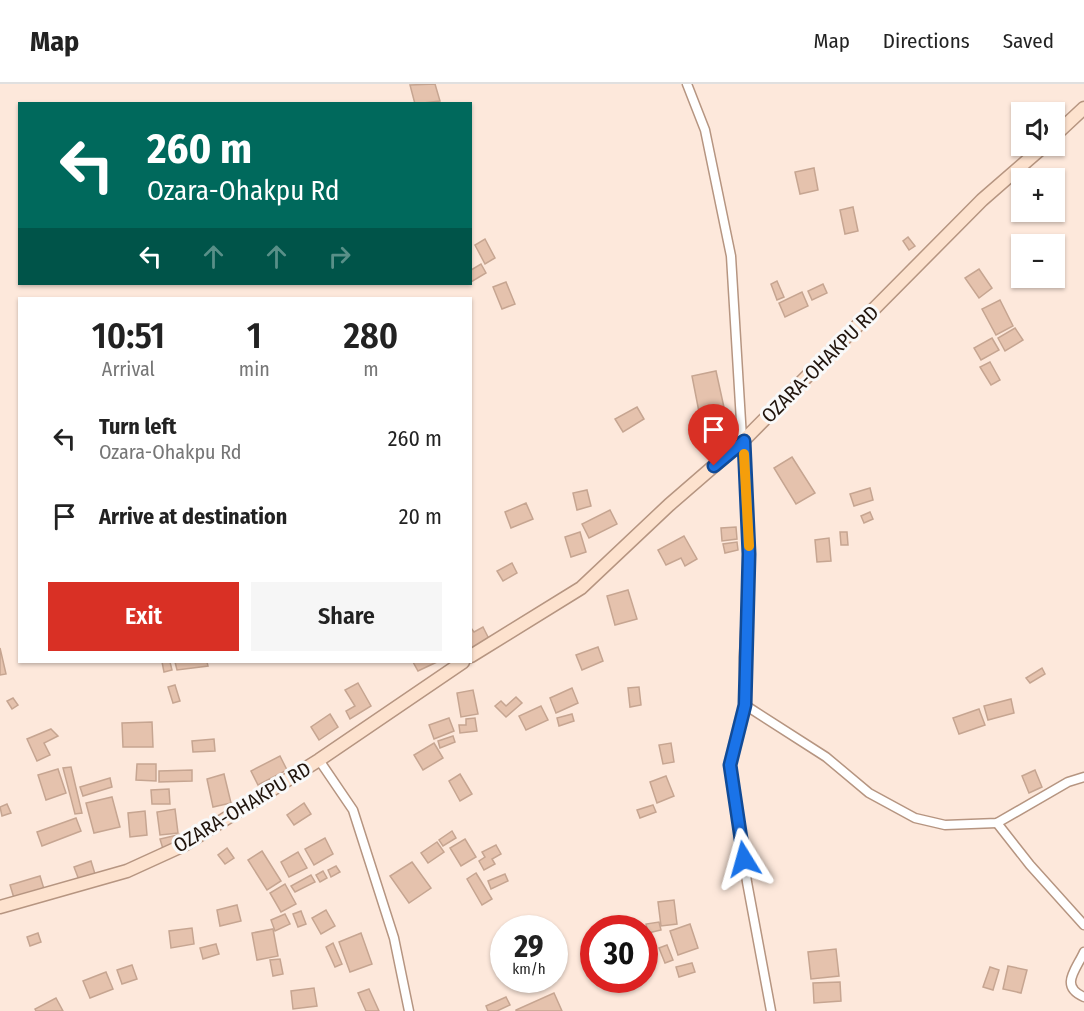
<!DOCTYPE html>
<html lang="en">
<head>
<meta charset="utf-8">
<style>
	body { margin:0; font-family:"Fira Sans Condensed",sans-serif; background:#f6f6f6; color:#222; height:100vh; display:flex; flex-direction:column; font-size:22px; white-space:nowrap }
	* { box-sizing:border-box; margin:0 }
	p { font-size:20px; color:#767676 }
	.icon { flex:none; width:33px; height:33px; fill:none; stroke:currentColor; stroke-width:2; stroke-linecap:round; stroke-linejoin:round }
	.map { position:relative; flex:1; overflow:hidden }
	.panel { position:absolute; left:18px; top:213px; width:454px; height:366px; display:flex; flex-direction:column; background:#fff; border-radius:0px; box-shadow:0 2px 4px #0004 }
	.panel>* { flex:none }
	.top-card { position:absolute; left:18px; top:18px; width:454px; height:183px; border-radius:0px; box-shadow:0 2px 4px #0004; background:#00695c; color:#fff; overflow:hidden }
	.tools { position:absolute; left:1011px; top:18px; display:grid; gap:12px }
	.tools a { display:grid; place-items:center; width:54px; height:54px; border-radius:0px; background:#fff; box-shadow:0 2px 4px #0004; font-size:30px }
	.speed { position:absolute; left:490px; top:831px; display:flex; gap:12px; font-size:30px; font-weight:700; text-align:center }
	.speed>* { display:grid; place-content:center; width:78px; height:78px; border-radius:50%; background:#fff; box-shadow:0 2px 4px #0004; line-height:1 }
	.speed small { font-size:15px; font-weight:400 }
	.speed .limit { border:9px solid #d22; background:#fff; color:#111 }
	.pin { position:absolute; display:grid; place-items:center; width:51px; height:51px; color:#fff; margin:-62px -26px; border-radius:50% 50% 50% 0; rotate:-45deg; box-shadow:0 0 6px #0007 }
	.pin .icon { rotate:45deg }
	.me { position:absolute; width:66px; margin:-33px; rotate:352deg; stroke-linejoin:round; filter:drop-shadow(0 0 4px #0008) }
	.turn { display:flex; align-items:center; gap:21px; height:126px; padding:0 30px; font-size:27px }
	.turn .icon { width:78px; height:78px; stroke-width:2.5 }
	.turn b { display:block; font-size:42px; line-height:51px }
	.lanes { display:flex; align-items:center; height:57px; padding:0 30px; background:#0003; justify-content:center; gap:30px; direction:ltr }
	.lanes .off { opacity:.35 }
	.eta { display:flex; justify-content:space-evenly; align-items:center; height:102px; text-align:center }
	.eta b { font-size:36px; font-weight:600; line-height:42px }
	.primary-button { display:flex; gap:12px; margin-top:auto; padding:12px 30px }
	.primary-button a { flex:1; height:69px; border-radius:0px; background:#d93025; color:#fff; font-size:24px; font-weight:600; line-height:69px; text-align:center }
	.primary-button a+a { background:#f6f6f6; color:#222 }
	ul { padding:0; list-style:none }
	li { display:flex; align-items:center; gap:18px; height:78px; padding:0 30px }
	li div { flex:1 }
	li b { display:block; font-size:22px }
	li em { font-style:normal }
	header { display:flex; align-items:center; gap:36px; box-sizing:border-box; height:84px; padding:0 30px; background:#fff; border-bottom:2px solid #e0e0e0 }
	header strong { font-size:28px }
	nav { display:flex; gap:33px; margin-inline-start:auto; font-size:21px }
	.map>svg:first-child { display:block }
	.building { fill:#e5c2ad; stroke:#c6a591; stroke-width:1.5 }
	.lines { fill:none; stroke-linecap:round; stroke-linejoin:round }
	.minor-casing { stroke:#b69581; stroke-width:11 }
	.secondary-casing { stroke:#b69581; stroke-width:15 }
	.minor { stroke:#fff; stroke-width:8 }
	.secondary { stroke:#fde2ce; stroke-width:12 }
	.route-casing { stroke:#114b97; stroke-width:15 }
	.route { stroke:#1a73e8; stroke-width:10 }
	.slow { stroke:#f59e0b; stroke-width:10 }
	.labels { text-anchor:middle; stroke-width:6; stroke-linejoin:round; paint-order:stroke }
	.street-label { font-size:20px; fill:#20140c; stroke:#f9f9f9 }
</style>
</head>
<body>
<header>
<strong>Map</strong>
<nav><a>Map</a><a>Directions</a><a>Saved</a></nav>
</header>
<div class="map">
<svg width="1084" height="927" viewBox="0 0 1084 927">
	<rect width="100%" height="100%" fill="#fde8db"/>
	<g class="building">
		<polygon points="435,0 440,17 415,20 410,1"/>
		<polygon points="814,84 818,106 800,110 795,88"/>
		<polygon points="853,123 858,147 845,150 840,126"/>
		<polygon points="908,153 915,162 909,166 903,157"/>
		<polygon points="485,155 495,174 485,180 475,161"/>
		<polygon points="481,180 486,189 471,198 471,186"/>
		<polygon points="979,185 992,204 979,214 965,194"/>
		<polygon points="777,197 784,213 777,216 771,200"/>
		<polygon points="506,198 515,220 502,225 493,203"/>
		<polygon points="823,200 827,209 812,216 808,207"/>
		<polygon points="802,208 808,222 785,233 779,219"/>
		<polygon points="1000,216 1013,242 996,251 982,225"/>
		<polygon points="1015,244 1023,256 1005,267 998,254"/>
		<polygon points="992,254 999,266 981,276 974,264"/>
		<polygon points="990,278 1000,296 991,301 980,283"/>
		<polygon points="716,287 725,328 700,333 692,292"/>
		<polygon points="637,323 644,335 623,348 615,335"/>
		<polygon points="792,373 815,409 796,420 774,384"/>
		<polygon points="870,404 873,416 854,422 850,410"/>
		<polygon points="587,406 591,422 577,426 573,409"/>
		<polygon points="526,419 533,435 511,444 505,428"/>
		<polygon points="610,426 617,440 589,454 582,440"/>
		<polygon points="870,428 873,435 864,439 861,432"/>
		<polygon points="736,443 737,455 722,457 721,444"/>
		<polygon points="580,448 586,468 571,473 565,453"/>
		<polygon points="840,448 847,448 848,461 841,461"/>
		<polygon points="684,452 697,475 685,482 681,474 666,481 658,466"/>
		<polygon points="829,454 831,477 817,478 815,456"/>
		<polygon points="737,458 738,466 725,469 723,460"/>
		<polygon points="512,479 517,489 503,497 497,487"/>
		<polygon points="628,506 637,535 615,541 607,512"/>
		<polygon points="483,543 489,555 471,566 471,544 474,548"/>
		<polygon points="598,563 603,577 582,586 576,571"/>
		<polygon points="0,564 6,590 0,591"/>
		<polygon points="162,578 170,578 172,586 164,588"/>
		<polygon points="175,578 207,578 208,582 177,586"/>
		<polygon points="413,578 437,578 418,587"/>
		<polygon points="1042,584 1045,590 1030,599 1026,594"/>
		<polygon points="358,599 371,622 350,635 346,627 355,622 345,606"/>
		<polygon points="175,601 180,617 173,619 168,603"/>
		<polygon points="639,603 641,621 630,623 628,604"/>
		<polygon points="572,604 578,619 556,629 550,614"/>
		<polygon points="473,606 478,630 461,633 457,609"/>
		<polygon points="516,613 522,619 506,633 495,622 501,617 506,622"/>
		<polygon points="13,614 18,621 12,625 7,617"/>
		<polygon points="1011,615 1014,629 988,636 984,622"/>
		<polygon points="541,622 548,636 526,646 519,632"/>
		<polygon points="979,625 985,641 959,650 953,634"/>
		<polygon points="330,630 338,643 319,656 311,643"/>
		<polygon points="572,630 574,637 559,642 557,634"/>
		<polygon points="449,634 454,647 434,655 429,641"/>
		<polygon points="475,634 477,647 460,649 459,641 466,641 466,635"/>
		<polygon points="152,638 153,663 123,663 122,639"/>
		<polygon points="51,645 58,652 44,659 50,671 37,677 27,655"/>
		<polygon points="453,652 455,658 440,664 438,657"/>
		<polygon points="214,655 215,667 193,668 192,657"/>
		<polygon points="434,659 443,674 423,686 414,671"/>
		<polygon points="671,659 674,678 663,680 659,661"/>
		<polygon points="280,672 287,686 258,701 251,687"/>
		<polygon points="137,680 156,680 156,697 136,696"/>
		<polygon points="71,683 82,729 75,730 63,684"/>
		<polygon points="58,685 66,709 46,716 38,691"/>
		<polygon points="192,686 192,697 159,698 159,687"/>
		<polygon points="1035,686 1042,703 1029,709 1022,692"/>
		<polygon points="224,690 231,719 213,723 207,695"/>
		<polygon points="460,690 472,710 460,717 449,697"/>
		<polygon points="666,692 674,712 657,719 650,698"/>
		<polygon points="110,694 112,703 83,712 80,703"/>
		<polygon points="169,705 170,720 152,720 151,706"/>
		<polygon points="112,713 120,743 94,749 86,719"/>
		<polygon points="304,719 311,730 294,741 287,731"/>
		<polygon points="7,720 11,729 2,732 0,723"/>
		<polygon points="653,721 656,728 640,734 637,726"/>
		<polygon points="175,725 178,749 160,751 157,728"/>
		<polygon points="145,727 147,751 130,753 128,729"/>
		<polygon points="76,734 81,747 42,762 37,748"/>
		<polygon points="452,747 456,754 443,762 439,756"/>
		<polygon points="182,750 184,761 163,765 160,755"/>
		<polygon points="325,754 333,770 314,781 305,765"/>
		<polygon points="465,755 476,773 461,782 450,764"/>
		<polygon points="437,758 444,768 428,779 421,769"/>
		<polygon points="496,761 501,770 492,775 495,780 484,786 479,777 485,773 482,768"/>
		<polygon points="227,764 234,774 225,780 218,771"/>
		<polygon points="262,767 281,797 267,806 248,776"/>
		<polygon points="298,768 307,784 289,793 281,778"/>
		<polygon points="91,777 95,790 79,796 74,783"/>
		<polygon points="412,778 431,804 409,819 390,792"/>
		<polygon points="336,782 340,788 331,793 328,786"/>
		<polygon points="323,787 327,794 320,798 316,791"/>
		<polygon points="476,789 492,815 482,821 467,795"/>
		<polygon points="505,790 508,797 491,805 488,797"/>
		<polygon points="311,791 315,798 295,808 291,802"/>
		<polygon points="40,792 44,805 14,814 10,801"/>
		<polygon points="285,800 296,820 281,828 270,809"/>
		<polygon points="674,816 677,840 661,842 658,818"/>
		<polygon points="237,821 241,837 220,842 217,826"/>
		<polygon points="326,826 335,842 321,850 312,834"/>
		<polygon points="301,827 306,840 298,843 293,830"/>
		<polygon points="285,830 290,840 275,847 271,836"/>
		<polygon points="659,838 661,846 648,849 646,840"/>
		<polygon points="690,840 698,864 678,871 670,847"/>
		<polygon points="192,844 194,860 171,864 169,847"/>
		<polygon points="273,845 278,872 257,876 252,849"/>
		<polygon points="38,849 41,858 30,862 27,853"/>
		<polygon points="361,849 372,880 350,888 339,858"/>
		<polygon points="333,859 342,880 335,883 326,863"/>
		<polygon points="216,860 219,870 203,875 200,864"/>
		<polygon points="667,861 673,876 665,879 659,864"/>
		<polygon points="836,865 839,892 811,895 808,868"/>
		<polygon points="280,875 283,890 273,892 270,876"/>
		<polygon points="692,879 695,888 679,893 676,883"/>
		<polygon points="132,881 137,895 122,900 117,886"/>
		<polygon points="1008,882 1027,886 1021,909 1003,905"/>
		<polygon points="990,883 999,886 993,906 983,903"/>
		<polygon points="106,888 113,905 90,914 83,897"/>
		<polygon points="840,898 841,917 814,919 813,899"/>
		<polygon points="314,904 317,922 293,925 291,907"/>
		<polygon points="369,905 379,927 366,927 358,909"/>
		<polygon points="554,909 562,927 516,927 516,926"/>
		<polygon points="506,913 510,921 497,927 488,927 486,922"/>
		<polygon points="56,914 63,927 36,927 35,925"/>
	</g>
	<g class="lines">
		<defs>
			<g id="minor">
				<polyline points="687,0 705,46 731,172 749,470 744,573 745,621 730,681 747,798 771,927"/>
				<polyline points="745,621 826,673 869,709 915,734 945,741 997,739 1068,698 1084,693"/>
				<polyline points="319,676 353,726 394,854 409,927"/>
				<polyline points="997,739 1030,781 1084,841"/>
				<path d="M1084,868C1076,886 1059,902 1084,913"/>
			</g>
			<g id="secondary">
				<polyline points="1054,52 1084,24"/>
				<polyline points="471,572 581,504 669,421 744,356 982,116 1044,62"/>
				<polyline points="0,823 127,787 184,761 319,676 463,578"/>
			</g>
		</defs>
		<use href="#minor" class="minor-casing"/>
		<use href="#secondary" class="secondary-casing"/>
		<use href="#minor" class="minor"/>
		<use href="#secondary" class="secondary"/>
	</g>
	<g class="lines">
		<defs>
			<polyline id="route" points="714,382 744,357 749,470 745,621 730,681 744,775"/>
		</defs>
		<use href="#route" class="route-casing"/>
		<use href="#route" class="route"/>
		<polyline class="slow" points="744,370 749,462"/>
	</g>
	<g class="labels">
		<g class="street-label">
			<text transform="translate(820 280) rotate(-45)" y="7">OZARA-OHAKPU RD</text>
			<text transform="translate(242 723) rotate(-31)" y="7">OZARA-OHAKPU RD</text>
		</g>
	</g>
</svg>
<div class="tools">
<a><svg class="icon" aria-label="sound" viewBox="0 0 24 24"><path d="M4 9h4l5-4v14l-5-4H4zM17 9q2 3 0 6"/></svg></a>
<a>+</a>
<a>−</a>
</div>
<div class="speed"><div>29<small>km/h</small></div><div class="limit">30</div></div>
<div class="pin" style="left:714px;top:382px;background:#d93025"><svg class="icon" aria-label="arrive" viewBox="0 0 24 24"><path d="M6 21V4h12l-3 4 3 4H6"/></svg></div>
<svg class="me" style="left:744px;top:775px" viewBox="-20 -20 40 40"><path d="M0-17L14 15 0 8-14 15z" fill="#1a73e8" stroke="#fff" stroke-width="4"/></svg>
<div class="top-card">
<div class="turn"><svg class="icon" aria-label="left" viewBox="0 0 24 24"><path d="M17 20v-9H6M10 6l-5 5 5 5"/></svg><div><b>260 m</b>Ozara-Ohakpu Rd</div></div>
<div class="lanes"><svg class="icon" aria-label="left" viewBox="0 0 24 24"><path d="M17 20v-9H6M10 6l-5 5 5 5"/></svg><svg class="icon off" aria-label="ahead" viewBox="0 0 24 24"><path d="M12 20V5M6 11l6-6 6 6"/></svg><svg class="icon off" aria-label="ahead" viewBox="0 0 24 24"><path d="M12 20V5M6 11l6-6 6 6"/></svg><svg class="icon off" aria-label="right" viewBox="0 0 24 24"><path d="M7 20v-9h11M14 6l5 5-5 5"/></svg></div>
</div>
<section class="panel">
<div class="eta">
<div><b>10:51</b><p>Arrival</p></div>
<div><b>1</b><p>min</p></div>
<div><b>280</b><p>m</p></div>
</div>
<ul>
<li><svg class="icon" aria-label="left" viewBox="0 0 24 24"><path d="M17 20v-9H6M10 6l-5 5 5 5"/></svg><div><b>Turn left</b><p>Ozara-Ohakpu Rd</p></div><em>260 m</em></li>
<li><svg class="icon" aria-label="arrive" viewBox="0 0 24 24"><path d="M6 21V4h12l-3 4 3 4H6"/></svg><div><b>Arrive at destination</b></div><em>20 m</em></li>
</ul>
<div class="primary-button"><a>Exit</a><a>Share</a></div>
</section>
</div>
</body>
</html>
